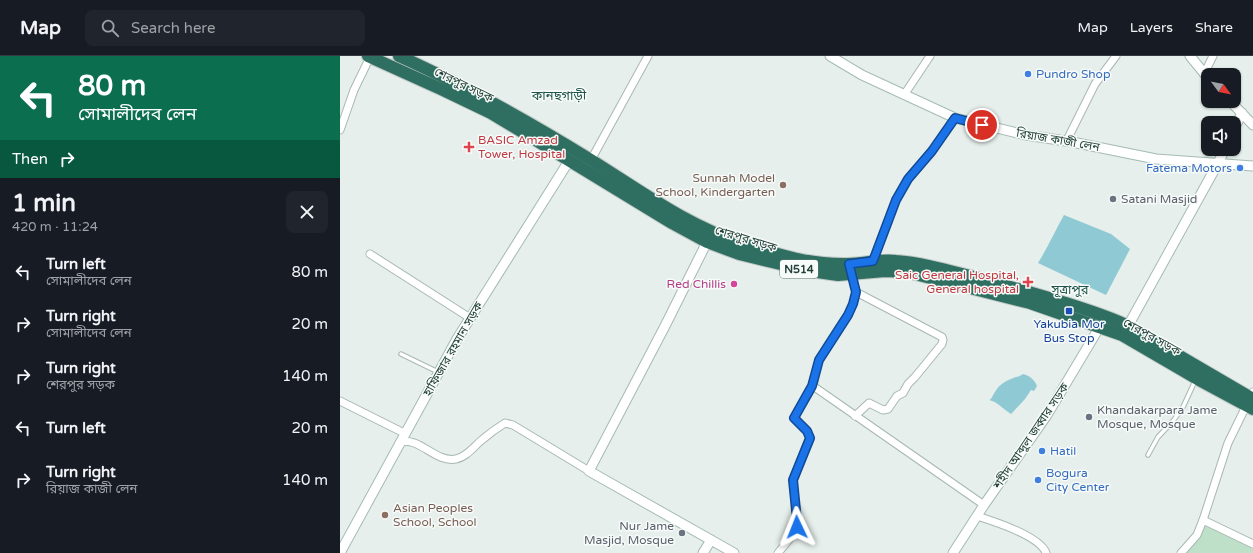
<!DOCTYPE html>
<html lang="en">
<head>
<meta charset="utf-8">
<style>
	body { margin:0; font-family:"Varela Round","Noto Sans Bengali",sans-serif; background:#20242c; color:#f1f3f6; height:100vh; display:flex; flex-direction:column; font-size:15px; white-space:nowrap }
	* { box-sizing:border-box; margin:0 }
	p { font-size:13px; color:#9ea1a6 }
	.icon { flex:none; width:22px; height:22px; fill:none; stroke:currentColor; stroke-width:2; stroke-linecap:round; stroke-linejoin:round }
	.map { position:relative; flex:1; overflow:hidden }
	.drawer { display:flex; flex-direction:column; background:#171b24; width:340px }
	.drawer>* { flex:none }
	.banner { background:#0b6e4f; color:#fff; overflow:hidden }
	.needle { width:26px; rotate:122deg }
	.controls { position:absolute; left:861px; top:12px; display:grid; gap:8px }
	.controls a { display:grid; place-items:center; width:40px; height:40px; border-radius:8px; background:#171b24; box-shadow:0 1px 3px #0004; font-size:20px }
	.pin { position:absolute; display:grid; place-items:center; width:34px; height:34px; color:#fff; margin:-17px; border:2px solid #fff; border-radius:50%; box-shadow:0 1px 4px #0007 }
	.me { position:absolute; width:44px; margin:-22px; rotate:358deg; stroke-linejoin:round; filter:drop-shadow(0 0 3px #0008) }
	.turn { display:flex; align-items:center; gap:14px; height:84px; padding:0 12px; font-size:18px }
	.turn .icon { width:52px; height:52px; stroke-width:2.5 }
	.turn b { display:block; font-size:28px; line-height:34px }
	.then { display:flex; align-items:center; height:38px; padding:0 12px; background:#0003; gap:8px; font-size:15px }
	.round { display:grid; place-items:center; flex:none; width:42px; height:42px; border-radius:8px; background:#20242c }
	.overview { display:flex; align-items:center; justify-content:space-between; height:68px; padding:0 12px }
	h1 { font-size:24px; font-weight:700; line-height:30px }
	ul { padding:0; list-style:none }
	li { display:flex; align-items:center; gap:12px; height:52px; padding:0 12px }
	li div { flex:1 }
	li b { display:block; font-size:15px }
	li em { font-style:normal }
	header { display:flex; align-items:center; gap:24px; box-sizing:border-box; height:56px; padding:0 20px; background:#171b24; border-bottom:1px solid #363941 }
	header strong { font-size:19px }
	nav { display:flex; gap:22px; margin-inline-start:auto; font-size:14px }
	.search { width:280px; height:36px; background:#20242c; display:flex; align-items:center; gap:10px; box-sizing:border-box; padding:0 14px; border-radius:8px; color:#9ea1a6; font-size:15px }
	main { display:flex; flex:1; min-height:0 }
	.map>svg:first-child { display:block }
	.green { fill:#bfe0c8 }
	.water { fill:#8ec9d4 }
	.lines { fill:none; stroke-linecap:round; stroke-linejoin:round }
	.lane-casing { stroke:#a8b8b2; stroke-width:5.5 }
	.street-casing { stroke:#a8b8b2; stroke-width:9 }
	.secondary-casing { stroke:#a4bbb3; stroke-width:11 }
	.highway-casing { stroke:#c2cac8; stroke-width:14 }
	.lane { stroke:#fff; stroke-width:3.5 }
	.street { stroke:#fff; stroke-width:7 }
	.secondary { stroke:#fff; stroke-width:9 }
	.highway { stroke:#2f6f62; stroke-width:12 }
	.route-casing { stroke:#114b97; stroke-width:10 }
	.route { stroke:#1a73e8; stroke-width:7 }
	.shop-dot { fill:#3f7fe0; stroke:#f7fbf9; stroke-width:1.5 }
	.health-dot { fill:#e0444e; stroke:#f7fbf9; stroke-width:1.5 }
	.education-dot { fill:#8d6e63; stroke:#f7fbf9; stroke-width:1.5 }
	.worship-dot { fill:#6b7280; stroke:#f7fbf9; stroke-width:1.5 }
	.hotel-dot { fill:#d1479c; stroke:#f7fbf9; stroke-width:1.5 }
	.transit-dot { fill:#1a4fb4; stroke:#f7fbf9; stroke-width:1.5 }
	.labels { text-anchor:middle; stroke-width:3; stroke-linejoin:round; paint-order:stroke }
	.shield { fill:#f7fbf9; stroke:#637a73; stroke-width:1 }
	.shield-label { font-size:11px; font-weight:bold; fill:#24423a }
	.shop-label { font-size:12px; fill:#366cbe; stroke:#f7fbf9; text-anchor:start }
	.street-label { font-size:12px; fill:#24423a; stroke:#f7fbf9 }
	.health-label { font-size:12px; fill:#be3a42; stroke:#f7fbf9; text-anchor:start }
	.education-label { font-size:12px; fill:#785e54; stroke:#f7fbf9; text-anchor:end }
	.worship-label { font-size:12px; fill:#5b616d; stroke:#f7fbf9; text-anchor:start }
	.hotel-label { font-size:12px; fill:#b23c85; stroke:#f7fbf9; text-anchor:end }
	.transit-label { font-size:12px; fill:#164399; stroke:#f7fbf9 }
	.neighbourhood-label { font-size:13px; fill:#1f5548; stroke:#f7fbf9 }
</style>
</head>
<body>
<header>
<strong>Map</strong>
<div class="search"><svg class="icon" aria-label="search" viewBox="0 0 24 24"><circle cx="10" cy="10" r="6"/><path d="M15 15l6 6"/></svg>Search here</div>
<nav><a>Map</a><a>Layers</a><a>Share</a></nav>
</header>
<main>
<section class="drawer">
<div class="banner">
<div class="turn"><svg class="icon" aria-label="left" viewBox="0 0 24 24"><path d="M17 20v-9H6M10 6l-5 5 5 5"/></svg><div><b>80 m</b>সোমালীদেব লেন</div></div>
<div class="then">Then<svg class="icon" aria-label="right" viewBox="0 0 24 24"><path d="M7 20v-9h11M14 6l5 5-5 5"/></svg></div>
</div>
<div class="overview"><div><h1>1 min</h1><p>420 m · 11:24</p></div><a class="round"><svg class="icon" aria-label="close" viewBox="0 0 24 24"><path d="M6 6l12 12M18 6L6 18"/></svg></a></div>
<ul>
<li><svg class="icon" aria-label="left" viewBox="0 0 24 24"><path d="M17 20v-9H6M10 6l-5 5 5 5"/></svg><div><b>Turn left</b><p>সোমালীদেব লেন</p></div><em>80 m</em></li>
<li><svg class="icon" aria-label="right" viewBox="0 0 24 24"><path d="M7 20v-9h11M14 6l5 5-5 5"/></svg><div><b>Turn right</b><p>সোমালীদেব লেন</p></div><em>20 m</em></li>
<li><svg class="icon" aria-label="right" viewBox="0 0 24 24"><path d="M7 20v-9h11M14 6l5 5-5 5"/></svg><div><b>Turn right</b><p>শেরপুর সড়ক</p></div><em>140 m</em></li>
<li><svg class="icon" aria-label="left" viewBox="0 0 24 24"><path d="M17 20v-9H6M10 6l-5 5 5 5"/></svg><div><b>Turn left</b></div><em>20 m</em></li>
<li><svg class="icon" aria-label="right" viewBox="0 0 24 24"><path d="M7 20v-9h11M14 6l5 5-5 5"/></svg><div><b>Turn right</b><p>রিয়াজ কাজী লেন</p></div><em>140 m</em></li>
</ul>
</section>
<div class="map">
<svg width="913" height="497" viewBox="0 0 913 497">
	<rect width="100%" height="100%" fill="#e6efeb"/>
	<polygon class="green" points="861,466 913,490 913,497 838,497"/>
	<g class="water">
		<path d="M724,159L771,178L790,193L766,239L698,207C708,191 715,175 724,159Z"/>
		<path d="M683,318C690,320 694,323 697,330L694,335L691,334L685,343L671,358C663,353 658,346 649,344L651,343C657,332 659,328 671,323C675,321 679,321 683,318Z"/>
	</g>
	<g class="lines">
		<defs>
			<g id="lane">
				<polyline points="61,298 98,316"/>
				<polyline points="808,399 818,381 833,365 843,351 855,325"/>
			</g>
			<g id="street">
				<polyline points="864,18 873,0"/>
				<polyline points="564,39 590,0"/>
				<polyline points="0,74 14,34 30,1"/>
				<polyline points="726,86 755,28 776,0"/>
				<polyline points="251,104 308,0"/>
				<polyline points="30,198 130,262"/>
				<polyline points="533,205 556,144 568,123 592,95 615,62"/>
				<polyline points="473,330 644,449"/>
				<polyline points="0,345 64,377"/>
				<polyline points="515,360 529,347 543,354 548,353 557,340 563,337 568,328 575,321 602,288 603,284 602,281 516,236"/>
				<path d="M59,387C79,379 94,407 116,403C127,401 134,390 143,383C150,377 157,372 165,367L173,369L249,415"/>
				<path d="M637,460C653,465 700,480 706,497"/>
				<polyline points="863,464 913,488"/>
				<polyline points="438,497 452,480 457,471 457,464 453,424 470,383 467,375 454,362 473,330 479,304 508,259 513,248 516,236 511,216"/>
				<polyline points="841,497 857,479 863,464 888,387 913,336"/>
			</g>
			<g id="secondary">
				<polyline points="490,0 522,19 615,62 686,79 732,86 816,103 913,110"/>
				<polyline points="850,0 868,22"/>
				<polyline points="890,45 913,69"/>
				<polyline points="894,73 902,57"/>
				<polyline points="369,182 325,270 249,415 394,497"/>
				<polyline points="788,270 877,109 885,93"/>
				<polyline points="0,497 117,283 232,100"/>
				<polyline points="363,497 371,484"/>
				<polyline points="613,497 644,449 707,359 762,267"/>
			</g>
			<g id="highway">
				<polyline points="28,0 101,33 151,57 332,167 367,186 399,198 470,215 498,219 545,215 567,216 690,247 782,279 861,325 913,353"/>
				<path d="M59,0C126,30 189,66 251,104C301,135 347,170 404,188C438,199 472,209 508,208C524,208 539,203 556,205C585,207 616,217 645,224C678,233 711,242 744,253C759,258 774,263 788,270L913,343"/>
			</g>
		</defs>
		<use href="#lane" class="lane-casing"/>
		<use href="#street" class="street-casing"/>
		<use href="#secondary" class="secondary-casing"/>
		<use href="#highway" class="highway-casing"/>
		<use href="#lane" class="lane"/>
		<use href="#street" class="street"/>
		<use href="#secondary" class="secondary"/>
		<use href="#highway" class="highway"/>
	</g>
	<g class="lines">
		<defs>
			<polyline id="route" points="457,471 457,464 453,424 470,382 467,375 454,362 472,330 479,304 508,259 513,248 516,236 509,208 533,205 556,144 568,123 592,95 615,62 642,69"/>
		</defs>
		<use href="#route" class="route-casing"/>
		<use href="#route" class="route"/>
	</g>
	<g class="shop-dot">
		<circle cx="688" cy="18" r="4"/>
		<circle cx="900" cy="112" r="4"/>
		<circle cx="702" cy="395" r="4"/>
		<circle cx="698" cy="424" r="4"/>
	</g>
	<g class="health-dot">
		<path d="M127 85h4v4h4v4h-4v4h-4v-4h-4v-4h4z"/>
		<path d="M686 220h4v4h4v4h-4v4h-4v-4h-4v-4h4z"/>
	</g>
	<g class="education-dot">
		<circle cx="443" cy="129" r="4"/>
		<circle cx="45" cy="459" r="4"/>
	</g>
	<g class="worship-dot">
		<circle cx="773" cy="143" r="4"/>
		<circle cx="749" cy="361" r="4"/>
		<circle cx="342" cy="477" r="4"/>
	</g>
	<circle class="hotel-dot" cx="394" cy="228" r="4"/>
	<rect class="transit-dot" x="725" y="251" width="8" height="8" rx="2"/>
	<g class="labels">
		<rect class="shield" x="440" y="204" width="38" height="18" rx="3"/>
		<g class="shield-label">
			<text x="459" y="217">N514</text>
		</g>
		<g class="shop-label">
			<text x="696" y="22">Pundro Shop</text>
			<text x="892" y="116" text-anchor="end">Fatema Motors</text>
			<text x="710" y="399">Hatil</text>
			<text x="706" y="421">Bogura<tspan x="706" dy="14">City Center</tspan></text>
		</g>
		<g class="street-label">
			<text transform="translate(124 29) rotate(26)" y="4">শেরপুর সড়ক</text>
			<text transform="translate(718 84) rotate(10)" y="4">রিয়াজ কাজী লেন</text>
			<text transform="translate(406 183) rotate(17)" y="4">শেরপুর সড়ক</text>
			<text transform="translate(812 281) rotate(29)" y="4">শেরপুর সড়ক</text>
			<text transform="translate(113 293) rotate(-60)" y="4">হাফিজার রহমান সড়ক</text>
			<text transform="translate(691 380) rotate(-56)" y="4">শহীদ আব্দুল জব্বার সড়ক</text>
		</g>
		<g class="health-label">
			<text x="138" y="88">BASIC Amzad<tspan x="138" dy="14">Tower, Hospital</tspan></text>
			<text x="679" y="223" text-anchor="end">Saic General Hospital,<tspan x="679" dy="14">General hospital</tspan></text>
		</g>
		<g class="education-label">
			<text x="435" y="126">Sunnah Model<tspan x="435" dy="14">School, Kindergarten</tspan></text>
			<text x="53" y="456" text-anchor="start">Asian Peoples<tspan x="53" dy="14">School, School</tspan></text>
		</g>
		<g class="worship-label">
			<text x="781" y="147">Satani Masjid</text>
			<text x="757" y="358">Khandakarpara Jame<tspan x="757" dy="14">Mosque, Mosque</tspan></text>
			<text x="334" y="474" text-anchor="end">Nur Jame<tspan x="334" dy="14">Masjid, Mosque</tspan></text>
		</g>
		<g class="hotel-label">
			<text x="386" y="232">Red Chillis</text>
		</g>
		<g class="transit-label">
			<text x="729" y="272">Yakubia Mor<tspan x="729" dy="14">Bus Stop</tspan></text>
		</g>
		<g class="neighbourhood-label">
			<text x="219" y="44">কানছগাড়ী</text>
			<text x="730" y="238">সূত্রাপুর</text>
		</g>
	</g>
</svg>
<div class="controls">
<a><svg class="needle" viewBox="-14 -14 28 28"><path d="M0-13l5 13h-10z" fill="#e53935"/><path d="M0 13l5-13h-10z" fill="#9ea1a6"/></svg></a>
<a><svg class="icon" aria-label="sound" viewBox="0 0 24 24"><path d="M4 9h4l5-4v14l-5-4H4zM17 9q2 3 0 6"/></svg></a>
</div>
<div class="pin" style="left:642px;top:69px;background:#d93025"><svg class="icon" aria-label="arrive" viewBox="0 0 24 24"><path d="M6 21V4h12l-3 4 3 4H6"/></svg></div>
<svg class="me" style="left:457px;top:471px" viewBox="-20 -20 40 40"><path d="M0-17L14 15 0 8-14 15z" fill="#1a73e8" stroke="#fff" stroke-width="4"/></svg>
</div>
</main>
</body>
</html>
